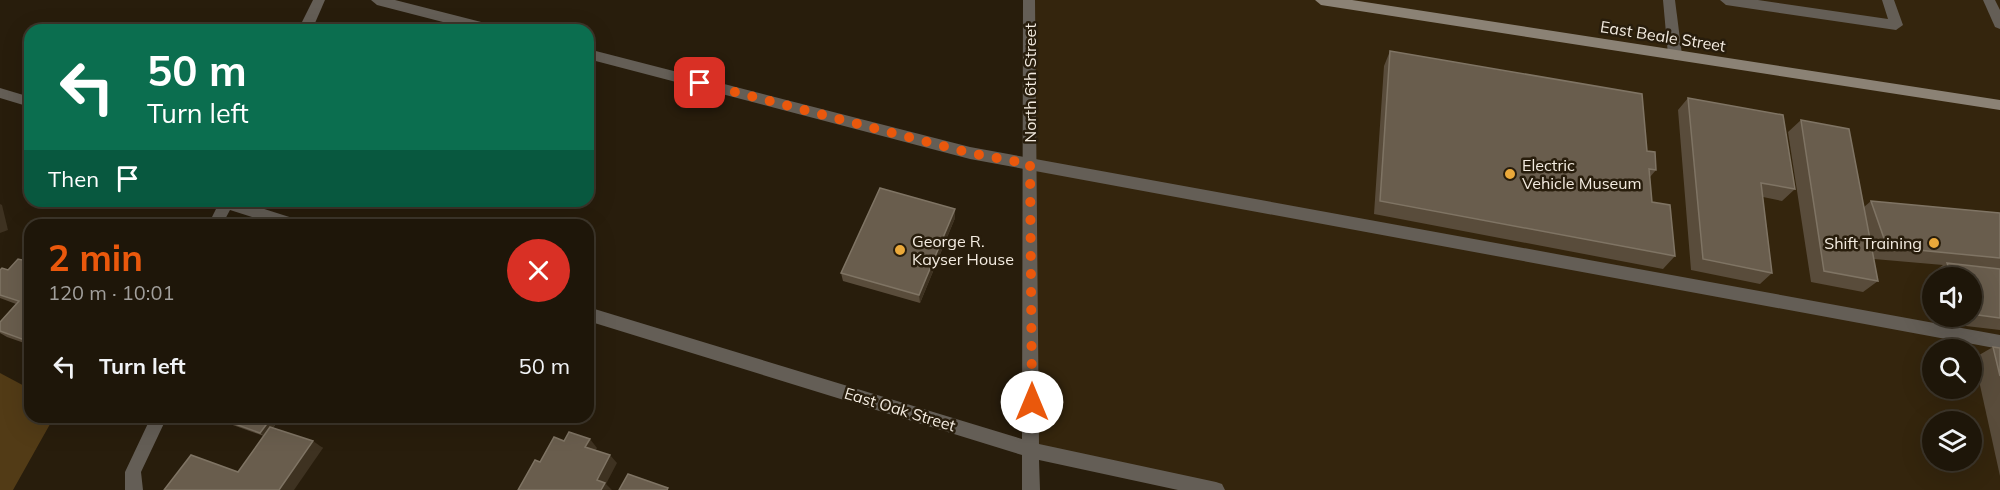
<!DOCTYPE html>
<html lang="en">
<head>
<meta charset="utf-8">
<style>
	body { margin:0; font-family:Mulish,sans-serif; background:#261f12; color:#f1f3f6; height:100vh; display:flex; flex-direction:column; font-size:22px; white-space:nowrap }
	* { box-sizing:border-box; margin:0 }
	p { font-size:20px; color:#a19f9c }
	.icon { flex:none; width:33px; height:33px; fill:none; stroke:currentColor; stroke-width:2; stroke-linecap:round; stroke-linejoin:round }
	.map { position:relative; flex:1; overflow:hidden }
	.details { position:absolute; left:24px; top:219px; width:570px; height:204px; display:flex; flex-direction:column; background:#1e1609; border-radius:18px; box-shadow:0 6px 24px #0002,0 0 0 2px #3c352a }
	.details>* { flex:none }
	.top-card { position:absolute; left:24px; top:24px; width:570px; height:183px; border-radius:18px; box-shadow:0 6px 24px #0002,0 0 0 2px #3c352a; background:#0b6e4f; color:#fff; overflow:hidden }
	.buttons { position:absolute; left:1922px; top:267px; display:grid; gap:12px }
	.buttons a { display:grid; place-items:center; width:60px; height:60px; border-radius:50%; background:#1e1609; box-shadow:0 6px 24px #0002,0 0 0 2px #3c352a; font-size:30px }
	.pin { position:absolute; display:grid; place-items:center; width:51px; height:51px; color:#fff; margin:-26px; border-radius:12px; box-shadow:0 3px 9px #0006 }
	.me { position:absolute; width:66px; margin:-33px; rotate:0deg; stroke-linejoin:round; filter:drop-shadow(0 0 4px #0008) }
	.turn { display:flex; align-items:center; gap:21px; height:126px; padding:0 24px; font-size:27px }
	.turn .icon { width:78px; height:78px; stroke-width:2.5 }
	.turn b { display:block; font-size:42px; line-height:51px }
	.then { display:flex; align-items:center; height:57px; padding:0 24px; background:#0003; gap:12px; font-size:22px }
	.round { display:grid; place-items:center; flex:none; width:63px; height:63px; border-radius:32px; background:#261f12 }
	.head { display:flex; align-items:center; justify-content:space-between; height:102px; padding:0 24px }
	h1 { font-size:36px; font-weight:700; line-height:45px; color:#ea580c }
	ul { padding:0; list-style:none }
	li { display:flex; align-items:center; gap:18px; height:90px; padding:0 24px }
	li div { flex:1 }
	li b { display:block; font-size:22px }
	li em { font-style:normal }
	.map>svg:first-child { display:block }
	.built { fill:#34250d; fill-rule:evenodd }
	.green { fill:#523b16 }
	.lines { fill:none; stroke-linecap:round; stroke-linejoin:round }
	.lane { fill:#645e56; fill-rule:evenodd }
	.street { fill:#645e56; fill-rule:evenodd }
	.secondary { fill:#8b8275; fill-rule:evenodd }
	.wall { fill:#594c3b }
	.shaded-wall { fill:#3e3221 }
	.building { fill:#695d4d; stroke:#7f7464; stroke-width:1.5 }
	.route { stroke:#ea580c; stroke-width:10; stroke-dasharray:0 18 }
	.poi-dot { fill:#eba93a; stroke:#281d0c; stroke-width:2 }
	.labels { text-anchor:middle; stroke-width:5; stroke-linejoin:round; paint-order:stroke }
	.street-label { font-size:16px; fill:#f4ece1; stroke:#281d0c }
	.poi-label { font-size:16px; fill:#f4ece1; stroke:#281d0c; text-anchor:start }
</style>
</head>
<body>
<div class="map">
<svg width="2000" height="490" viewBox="0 0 2000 490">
	<rect width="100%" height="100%" fill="#281d0c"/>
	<path class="built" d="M1031,0H2000V490H1216L1032,450ZM1932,278H1971V316H1932ZM1932,350H1971V388H1932ZM1932,422H1971V460H1932Z"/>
	<polygon class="green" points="0,373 30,389 30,417 54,417 13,490 0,490"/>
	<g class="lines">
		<g class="lane">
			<polygon points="371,0 395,0 493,25 500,30 474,30 377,5"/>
			<polygon points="1663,0 1675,0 1682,55 1675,60 1668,55"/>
			<polygon points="1720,0 1758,0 1888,19 1882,0 1894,0 1903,25 1896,30 1726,5"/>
			<polygon points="588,49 970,147 2000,335 2000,349 970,159 588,59"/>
		</g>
		<g class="street">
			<polygon points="313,0 325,0 312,30 298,30"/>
			<polygon points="1023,0 1035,0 1039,444 1216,482 1222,484 1225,490 1178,490 1039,460 1040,490 1022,490 1022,455 588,321 588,307 1022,439"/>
			<polygon points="1983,0 1995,0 2000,10 2000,29 1995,27"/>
			<polygon points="0,88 30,97 30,107 0,98"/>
			<polygon points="220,201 239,201 302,221 304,225 277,225 230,210 222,225 208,225"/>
			<polygon points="151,417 167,417 141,472 143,490 125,490 125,472"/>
		</g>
		<polygon class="secondary" points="1315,0 1352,0 2000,100 2000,110 1321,5"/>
	</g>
	<g class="wall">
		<polygon points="1390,51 1647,151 1656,170 1650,177 1652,202 1675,256 1663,269 1374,214 1384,66"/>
		<polygon points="1688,98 1795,189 1782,201 1763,197 1772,273 1760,284 1691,270 1678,110"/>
		<polygon points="1801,120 1864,207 1871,201 2000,213 2000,330 1949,324 1946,316 1971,316 1971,278 1932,278 1931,274 1943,265 1874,259 1878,281 1863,292 1811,282 1788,132"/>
		<polygon points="955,218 920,303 843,281 841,273"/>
		<polygon points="30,252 30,345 7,337 0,333 0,322 16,304 0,298 0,270 8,270 22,260"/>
		<polygon points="1993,347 2000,348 2000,476 1974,358"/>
		<polygon points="226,417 281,417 273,428 323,448 238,472 264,436 230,424 224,420"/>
	</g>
	<g class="shaded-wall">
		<polygon points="0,204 2,205 8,230 0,233"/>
		<polygon points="955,209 955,218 920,303 919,295"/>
		<polygon points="272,417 281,417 266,437 260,433"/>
		<polygon points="590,439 597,448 593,456 585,447"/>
		<polygon points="313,441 323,448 294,490 279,490"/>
		<polygon points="610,455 617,463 606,484 612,490 601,490 597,480"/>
	</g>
	<g class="building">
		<polygon points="1390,51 1642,94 1647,151 1655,152 1656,170 1649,169 1652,202 1670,205 1675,256 1380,201"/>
		<polygon points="1688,98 1783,115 1795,189 1761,183 1772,273 1703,259"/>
		<polygon points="1801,120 1849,129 1878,281 1824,271"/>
		<polygon points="880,188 955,209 919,295 841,273"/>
		<polygon points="1871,201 2000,213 2000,258 1887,247"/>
		<polygon points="30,252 30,342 0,331 0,322 19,301 0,295 0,270 2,268 8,270 18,259 22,260"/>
		<polygon points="1947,263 2000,269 2000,318 1971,314 1971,278 1952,278"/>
		<polygon points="1993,347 2000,348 2000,376"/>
		<polygon points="226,417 272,417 260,433 224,420"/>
		<polygon points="270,427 313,441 279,490 164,490 191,455 238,472"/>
		<polygon points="569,432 590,439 585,447 610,455 597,480 605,483 601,490 518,490 535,460 540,462 554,437 564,441"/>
		<polygon points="628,474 668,488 667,490 619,490"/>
	</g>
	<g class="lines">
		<polyline class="route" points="700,83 970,153 1030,164 1032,402"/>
	</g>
	<g class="poi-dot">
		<circle cx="1510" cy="174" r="6"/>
		<circle cx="1934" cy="243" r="6"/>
		<circle cx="900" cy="250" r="6"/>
	</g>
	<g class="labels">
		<g class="street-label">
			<text transform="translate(1663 36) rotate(9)" y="6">East Beale Street</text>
			<text transform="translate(1030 83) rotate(-90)" y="6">North 6th Street</text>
			<text transform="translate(900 409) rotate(17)" y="6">East Oak Street</text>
		</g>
		<g class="poi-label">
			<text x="1522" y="171">Electric<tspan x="1522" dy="18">Vehicle Museum</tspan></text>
			<text x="912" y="247">George R.<tspan x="912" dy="18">Kayser House</tspan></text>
			<text x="1922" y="249" text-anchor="end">Shift Training</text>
		</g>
	</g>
</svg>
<div class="buttons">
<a><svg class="icon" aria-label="sound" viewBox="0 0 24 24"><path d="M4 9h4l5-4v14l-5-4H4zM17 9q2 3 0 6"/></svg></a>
<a><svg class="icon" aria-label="search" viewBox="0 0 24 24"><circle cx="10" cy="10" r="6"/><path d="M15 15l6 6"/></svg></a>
<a><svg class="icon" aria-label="layers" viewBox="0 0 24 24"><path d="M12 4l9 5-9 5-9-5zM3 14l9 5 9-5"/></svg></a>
</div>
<div class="pin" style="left:700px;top:83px;background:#d93025"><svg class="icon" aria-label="arrive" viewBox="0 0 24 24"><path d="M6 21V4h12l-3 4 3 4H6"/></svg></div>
<svg class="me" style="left:1032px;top:402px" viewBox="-20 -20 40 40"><circle r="19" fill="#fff"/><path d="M0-13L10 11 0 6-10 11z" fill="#ea580c"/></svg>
<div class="top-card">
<div class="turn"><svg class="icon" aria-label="left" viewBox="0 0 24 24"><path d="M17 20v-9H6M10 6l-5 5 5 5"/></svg><div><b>50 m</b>Turn left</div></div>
<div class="then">Then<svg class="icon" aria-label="arrive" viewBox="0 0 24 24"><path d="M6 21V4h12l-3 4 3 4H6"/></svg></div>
</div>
<section class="details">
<div class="head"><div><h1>2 min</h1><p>120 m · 10:01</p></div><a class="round" style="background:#d93025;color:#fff"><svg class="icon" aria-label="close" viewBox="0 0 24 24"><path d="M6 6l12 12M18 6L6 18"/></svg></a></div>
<ul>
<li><svg class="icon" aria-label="left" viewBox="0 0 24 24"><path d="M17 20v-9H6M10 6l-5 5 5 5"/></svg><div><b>Turn left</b></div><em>50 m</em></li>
</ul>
</section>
</div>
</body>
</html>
